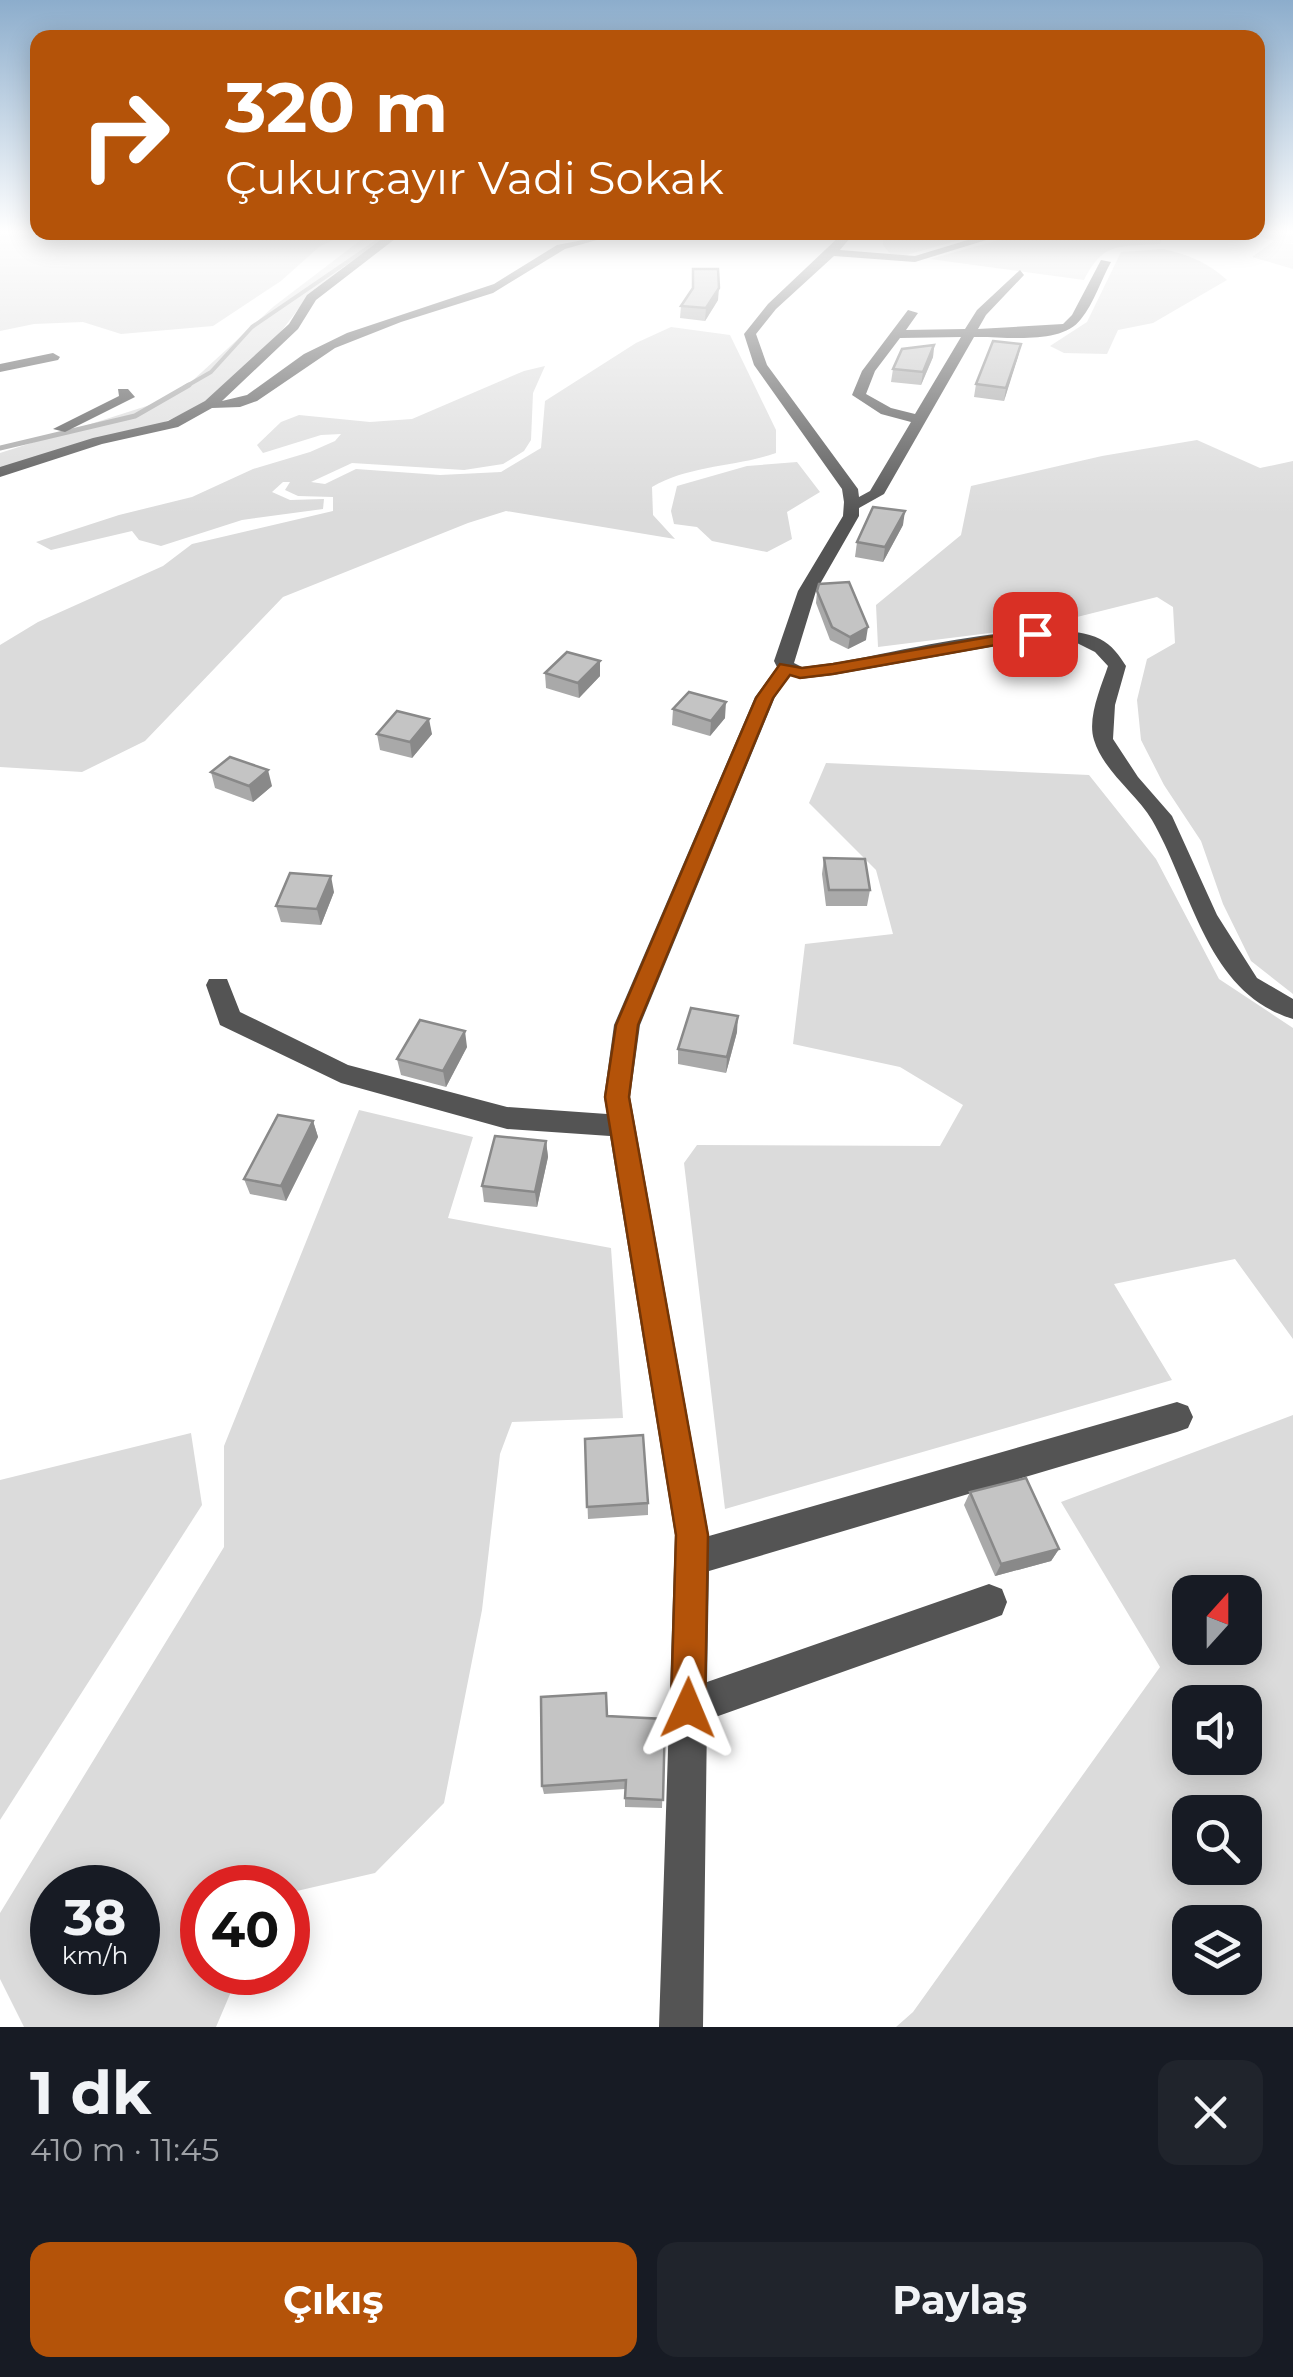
<!DOCTYPE html>
<html lang="tr">
<head>
<meta charset="utf-8">
<style>
	body { margin:0; font-family:Montserrat,sans-serif; background:#20242c; color:#f1f3f6; height:100vh; display:flex; flex-direction:column; font-size:38px; white-space:nowrap }
	* { box-sizing:border-box; margin:0 }
	p { font-size:32px; color:#9ea1a6 }
	.icon { flex:none; width:55px; height:55px; fill:none; stroke:currentColor; stroke-width:2; stroke-linecap:round; stroke-linejoin:round }
	.map { position:relative; height:2027px; overflow:hidden }
	.details { display:flex; flex-direction:column; background:#171b24; flex:1 }
	.details>* { flex:none }
	.banner { position:absolute; left:30px; top:30px; width:1235px; height:210px; border-radius:20px; box-shadow:0 5px 25px #0003; background:#b45309; color:#fff; overflow:hidden }
	.needle { width:65px; rotate:21deg }
	.tools { position:absolute; left:1172px; top:1575px; display:grid; gap:20px }
	.tools a { display:grid; place-items:center; width:90px; height:90px; border-radius:20px; background:#171b24; box-shadow:0 5px 25px #0003; font-size:50px }
	.speed { position:absolute; left:30px; top:1865px; display:flex; gap:20px; font-size:50px; font-weight:700; text-align:center }
	.speed>* { display:grid; place-content:center; width:130px; height:130px; border-radius:50%; background:#171b24; box-shadow:0 5px 25px #0003; line-height:1 }
	.speed small { font-size:25px; font-weight:400 }
	.speed .limit { border:15px solid #d22; background:#fff; color:#111 }
	.pin { position:absolute; display:grid; place-items:center; width:85px; height:85px; color:#fff; margin:-42px; border-radius:20px; box-shadow:0 5px 15px #0006 }
	.me { position:absolute; width:110px; margin:-55px; rotate:1deg; stroke-linejoin:round; filter:drop-shadow(0 0 8px #0008) }
	.turn { display:flex; align-items:center; gap:35px; height:210px; padding:0 30px; font-size:45px }
	.turn .icon { width:130px; height:130px; stroke-width:2.5 }
	.turn b { display:block; font-size:70px; line-height:85px }
	.round { display:grid; place-items:center; flex:none; width:105px; height:105px; border-radius:20px; background:#20242c }
	.headline { display:flex; align-items:center; justify-content:space-between; height:170px; padding:0 30px }
	h1 { font-size:60px; font-weight:700; line-height:75px }
	.primary-button { display:flex; gap:20px; margin-top:auto; padding:20px 30px }
	.primary-button a { flex:1; height:115px; border-radius:20px; background:#b45309; color:#fff; font-size:40px; font-weight:700; line-height:115px; text-align:center }
	.primary-button a+a { background:#20242c; color:#f1f3f6 }
	.map>svg:first-child { display:block }
	.green { fill:#dbdbdb; fill-rule:evenodd }
	.lines { fill:none; stroke-linecap:round; stroke-linejoin:round }
	.stream-far1 { stroke:#a2a2a2; stroke-width:4 }
	.stream { stroke:#a2a2a2; stroke-width:5 }
	.minor { fill:#545454; fill-rule:evenodd }
	.wall { fill:#a9a9a9 }
	.shaded-wall { fill:#898989 }
	.building { fill:#c4c4c4; stroke:#898989; stroke-width:2.5 }
	.route { fill:#b45309; stroke:#753606; stroke-width:2.5 }
</style>
</head>
<body>
<div class="map">
<svg width="1293" height="2027" viewBox="0 0 1293 2027">
	<rect width="100%" height="100%" fill="#fff"/>
	<g class="green">
		<polygon points="0,231 38,232 347,233 319,247 281,281 213,326 121,334 83,322 34,324 0,331"/>
		<polygon points="1293,231 1293,243 1286,243 1293,244 1293,269 1252,257 1274,241 1249,233"/>
		<polygon points="370,233 395,233 309,295 273,342 202,405 158,425 0,468 0,453 153,404 191,382 273,307"/>
		<polygon points="883,233 984,233 903,256 891,255 883,245"/>
		<path d="M1024,233H1178L1163,236L1160,244C1121,247 1103,241 1084,280L930,259Z"/>
		<path d="M1163,249C1189,255 1207,262 1227,280L1153,323L1118,330L1107,354L1064,353L1050,346L1087,322L1121,252Z"/>
		<path d="M671,327L730,335L776,430V453C736,467 689,465 652,487L653,515L675,539L506,511L468,523L283,597L145,741L82,772L0,767V645L38,622L163,566L192,544L333,511V497L298,496L285,490L290,482H283L272,492L290,500L324,499L323,509L242,520L161,546L139,540L132,531L51,550L36,542L119,515L192,497L253,469L310,452L335,441L341,434L321,435L263,453L257,445L281,422L299,415L370,422L412,419L524,371L545,366L533,393L531,440L524,451L503,464L464,470L352,463L311,482L325,484L356,469L440,475L501,472L541,448L545,401L636,343Z"/>
		<polygon points="1197,440 1260,468 1293,461 1293,994 1251,961 1223,904 1201,841 1164,785 1141,740 1137,700 1147,659 1175,643 1173,607 1157,597 1037,627 878,647 876,605 961,535 971,486 1102,456"/>
		<polygon points="797,462 820,492 787,512 792,539 767,552 712,541 697,527 674,524 671,511 677,486 747,466"/>
		<polygon points="826,763 1089,775 1156,859 1219,979 1293,1028 1293,1339 1235,1259 1114,1284 1172,1380 725,1509 684,1163 697,1145 940,1146 963,1105 900,1067 793,1044 805,944 893,934 876,870 809,803"/>
		<path d="M359,1110L473,1137L448,1218L611,1248L623,1418L512,1422L500,1454L482,1610L444,1803L375,1873L288,1893V1888H202V1972L239,1973L216,2027H24L0,1979V1913L224,1547V1446ZM52,1888H138V1972H52Z"/>
		<path d="M1293,1415V2027H896L913,2012L1160,1667L1061,1502ZM1190,1592H1245V1648H1190ZM1190,1702H1245V1758H1190ZM1190,1812H1245V1868H1190ZM1190,1922H1245V1978H1190Z"/>
		<polygon points="191,1433 202,1505 0,1820 0,1480"/>
	</g>
	<g class="lines">
		<polyline class="stream-far1" points="185,387 211,372 252,327 391,232"/>
		<polyline class="stream" points="0,448 135,416 189,385"/>
		<g class="minor">
			<polygon points="391,232 404,232 316,300 298,329 222,401 247,395 304,354 347,333 494,284 557,245 625,232 565,249 493,293 401,322 335,348 257,401 240,407 212,408 178,427 102,444 0,477 0,467 93,438 168,421 205,401 289,324 307,295"/>
			<path d="M844,232H855L840,250L915,256L994,232H1012L915,262L834,256L776,309L756,334L767,365L858,489L859,497L870,491L911,422L881,414L852,395L862,371L908,310L918,313L906,330L965,329L977,310L1020,270L1024,275L986,315L978,329L1063,324L1072,315L1101,260L1111,262C1101,280 1094,303 1081,319C1061,346 1003,336 974,337L884,494L859,508V516L816,591L794,663L802,667L833,663C894,653 1048,613 1100,639C1112,645 1119,655 1126,666L1115,705L1113,739L1138,777L1172,816L1217,915L1257,978L1293,999V1019C1206,993 1192,889 1152,820C1136,793 1104,772 1094,740C1087,718 1101,687 1108,666L1095,652L1077,643L1035,639L833,675L800,679L790,675L775,697L640,1025L630,1097L709,1536L1177,1402L1188,1406L1193,1417L1188,1428L1177,1432L709,1571L707,1682L989,1584L1002,1589L1007,1602L1002,1615L989,1620L707,1720L703,2027H659L675,1535L610,1136L507,1129L341,1083L220,1025L206,985L209,979H227L240,1012L348,1065L507,1107L607,1114L604,1097L614,1025L755,697L777,667L774,661L798,591L843,516L844,502L842,489L754,365L744,334L768,304ZM961,337L915,414L891,408L866,394L875,371L900,338Z"/>
			<polygon points="53,353 60,357 58,360 0,372 0,364"/>
			<polygon points="118,389 128,389 135,397 65,432 53,429 119,396"/>
		</g>
	</g>
	<g class="wall">
		<polygon points="718,300 705,321 680,318 681,306"/>
		<polygon points="1021,344 1004,401 974,397 976,384"/>
		<polygon points="934,345 933,357 921,385 891,382 893,369"/>
		<polygon points="903,525 883,562 855,557 857,542"/>
		<polygon points="817,591 866,640 848,649 830,640 816,603"/>
		<polygon points="545,673 600,676 579,698 546,688"/>
		<polygon points="673,709 725,718 710,736 672,725"/>
		<polygon points="377,734 432,734 412,758 380,750"/>
		<polygon points="211,772 272,786 253,802 215,788"/>
		<polygon points="824,858 870,890 867,906 826,906 822,874"/>
		<polygon points="334,892 321,925 281,922 276,906"/>
		<polygon points="737,1032 726,1073 678,1064 678,1049"/>
		<polygon points="467,1047 446,1087 401,1075 397,1059"/>
		<polygon points="313,1121 318,1137 286,1201 250,1194 244,1179"/>
		<polygon points="546,1141 548,1157 537,1207 484,1202 482,1186"/>
		<polygon points="585,1439 648,1503 648,1515 588,1519"/>
		<polygon points="970,1492 1059,1549 1051,1561 995,1576 964,1505"/>
		<polygon points="608,1716 665,1719 662,1808 625,1807 625,1789 544,1794 542,1786"/>
	</g>
	<g class="shaded-wall">
		<polygon points="719,288 718,300 705,321 706,308"/>
		<polygon points="1021,344 1018,357 1004,401 1006,388"/>
		<polygon points="934,345 933,357 921,385 923,372"/>
		<polygon points="905,511 903,525 883,562 885,547"/>
		<polygon points="868,627 866,640 848,649 850,637"/>
		<polygon points="600,661 600,676 579,698 578,683"/>
		<polygon points="726,702 725,718 710,736 711,721"/>
		<polygon points="429,719 432,734 412,758 410,742"/>
		<polygon points="268,770 272,786 253,802 249,786"/>
		<polygon points="331,876 334,892 321,925 317,909"/>
		<polygon points="738,1016 737,1032 726,1073 727,1057"/>
		<polygon points="465,1031 467,1047 446,1087 443,1071"/>
		<polygon points="313,1121 318,1137 286,1201 281,1186"/>
		<polygon points="546,1141 548,1157 537,1207 535,1192"/>
		<polygon points="1059,1549 1051,1561 995,1576 1001,1564"/>
	</g>
	<g class="building">
		<polygon points="693,269 718,269 719,288 706,308 681,306 693,288"/>
		<polygon points="993,341 1021,344 1006,388 976,384"/>
		<polygon points="934,345 923,372 893,369 902,349"/>
		<polygon points="873,507 905,511 885,547 857,542"/>
		<polygon points="849,582 868,627 850,637 832,627 817,591 819,584"/>
		<polygon points="567,652 600,661 578,683 545,673"/>
		<polygon points="689,692 726,702 711,721 673,709"/>
		<polygon points="397,711 429,719 410,742 377,734"/>
		<polygon points="230,757 268,770 249,786 211,772"/>
		<polygon points="824,858 865,859 870,890 829,890"/>
		<polygon points="290,873 331,876 317,909 276,906"/>
		<polygon points="691,1008 738,1016 727,1057 678,1049"/>
		<polygon points="420,1020 465,1031 443,1071 397,1059"/>
		<polygon points="278,1115 313,1121 281,1186 244,1179"/>
		<polygon points="495,1136 546,1141 535,1192 482,1186"/>
		<polygon points="643,1435 648,1503 587,1507 585,1439"/>
		<polygon points="1026,1478 1059,1549 1001,1564 970,1492"/>
		<polygon points="606,1693 607,1716 665,1719 663,1800 625,1798 626,1780 542,1786 541,1697"/>
	</g>
	<linearGradient id="sky" x2="0" y2="1"><stop stop-color="#8cadcc"/><stop offset="0.45" stop-color="#fff"/><stop offset="1" stop-color="#fff" stop-opacity="0"/></linearGradient>
	<rect width="1293" height="515" fill="url(#sky)"/>
	<polygon class="route" points="1035,629 1043,634 1041,637 833,674 800,678 790,675 773,698 638,1025 629,1097 708,1535 705,1708 700,1720 688,1725 676,1720 671,1708 676,1535 605,1097 616,1025 756,698 780,664 802,668 833,664"/>
</svg>
<div class="tools">
<a><svg class="needle" viewBox="-14 -14 28 28"><path d="M0-13l5 13h-10z" fill="#e53935"/><path d="M0 13l5-13h-10z" fill="#9ea1a6"/></svg></a>
<a><svg class="icon" aria-label="sound" viewBox="0 0 24 24"><path d="M4 9h4l5-4v14l-5-4H4zM17 9q2 3 0 6"/></svg></a>
<a><svg class="icon" aria-label="search" viewBox="0 0 24 24"><circle cx="10" cy="10" r="6"/><path d="M15 15l6 6"/></svg></a>
<a><svg class="icon" aria-label="layers" viewBox="0 0 24 24"><path d="M12 4l9 5-9 5-9-5zM3 14l9 5 9-5"/></svg></a>
</div>
<div class="speed"><div>38<small>km/h</small></div><div class="limit">40</div></div>
<div class="pin" style="left:1035px;top:634px;background:#d93025"><svg class="icon" aria-label="arrive" viewBox="0 0 24 24"><path d="M6 21V4h12l-3 4 3 4H6"/></svg></div>
<svg class="me" style="left:688px;top:1708px" viewBox="-20 -20 40 40"><path d="M0-17L14 15 0 8-14 15z" fill="#b45309" stroke="#fff" stroke-width="4"/></svg>
<div class="banner">
<div class="turn"><svg class="icon" aria-label="right" viewBox="0 0 24 24"><path d="M7 20v-9h11M14 6l5 5-5 5"/></svg><div><b>320 m</b>Çukurçayır Vadi Sokak</div></div>
</div>
</div>
<section class="details">
<div class="headline"><div><h1>1 dk</h1><p>410 m · 11:45</p></div><a class="round"><svg class="icon" aria-label="close" viewBox="0 0 24 24"><path d="M6 6l12 12M18 6L6 18"/></svg></a></div>
<div class="primary-button"><a>Çıkış</a><a>Paylaş</a></div>
</section>
</body>
</html>
